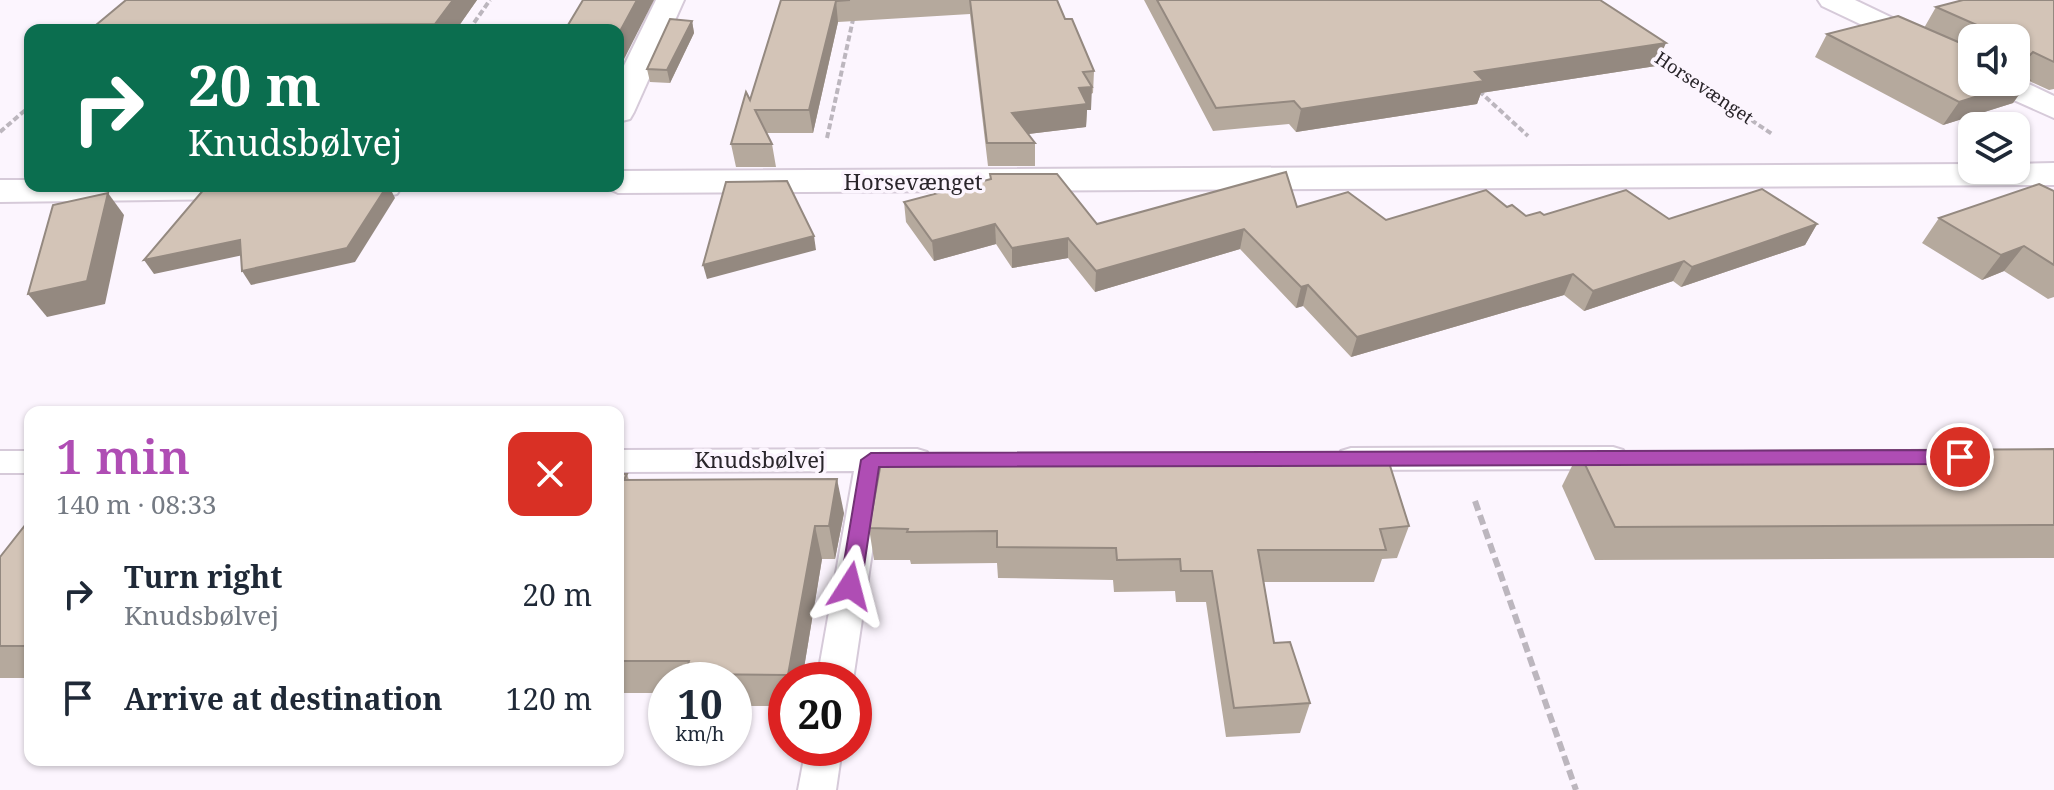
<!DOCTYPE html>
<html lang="en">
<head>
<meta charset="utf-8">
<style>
	body { margin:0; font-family:"Noto Serif",serif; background:#f2f2f3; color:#1f2937; height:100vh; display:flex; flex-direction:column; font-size:30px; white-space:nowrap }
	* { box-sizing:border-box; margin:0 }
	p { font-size:26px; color:#747a83 }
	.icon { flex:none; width:44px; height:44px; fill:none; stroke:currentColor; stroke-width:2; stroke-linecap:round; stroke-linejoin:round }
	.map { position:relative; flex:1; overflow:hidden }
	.side { position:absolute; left:24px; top:406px; width:600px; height:360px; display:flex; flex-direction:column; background:#fff; border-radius:16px; box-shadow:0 2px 6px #0004 }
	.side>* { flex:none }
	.banner { position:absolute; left:24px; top:24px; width:600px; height:168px; border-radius:16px; box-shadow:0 2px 6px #0004; background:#0b6e4f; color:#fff; overflow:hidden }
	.tools { position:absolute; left:1958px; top:24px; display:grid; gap:16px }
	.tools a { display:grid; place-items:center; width:72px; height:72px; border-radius:16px; background:#fff; box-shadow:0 2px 6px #0004; font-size:40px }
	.speed { position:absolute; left:648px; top:662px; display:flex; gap:16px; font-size:40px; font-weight:700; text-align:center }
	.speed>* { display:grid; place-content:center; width:104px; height:104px; border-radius:50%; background:#fff; box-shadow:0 2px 6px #0004; line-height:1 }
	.speed small { font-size:20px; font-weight:400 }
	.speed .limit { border:12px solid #d22; background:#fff; color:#111 }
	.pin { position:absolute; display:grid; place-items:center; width:68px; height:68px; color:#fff; margin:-34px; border:4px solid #fff; border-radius:50%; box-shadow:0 2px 8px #0007 }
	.me { position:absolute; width:88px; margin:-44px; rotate:9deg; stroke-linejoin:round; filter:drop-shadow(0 0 6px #0008) }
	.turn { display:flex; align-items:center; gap:28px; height:168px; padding:0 32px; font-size:36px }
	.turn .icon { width:104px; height:104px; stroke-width:2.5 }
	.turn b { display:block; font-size:56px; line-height:68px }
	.round { display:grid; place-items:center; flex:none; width:84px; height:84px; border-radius:16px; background:#f2f2f3 }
	.summary { display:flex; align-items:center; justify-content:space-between; height:136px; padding:0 32px }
	h1 { font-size:48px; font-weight:600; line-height:60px; color:#af4db4 }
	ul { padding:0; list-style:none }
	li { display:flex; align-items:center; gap:24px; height:104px; padding:0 32px }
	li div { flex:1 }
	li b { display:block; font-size:30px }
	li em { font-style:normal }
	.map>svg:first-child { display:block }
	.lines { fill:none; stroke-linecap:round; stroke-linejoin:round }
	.lane-casing { stroke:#d6cad9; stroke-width:4 }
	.street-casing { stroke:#d6cad9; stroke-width:4 }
	.path-far1 { stroke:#bcb6be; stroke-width:4; stroke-dasharray:6 3; stroke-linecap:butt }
	.path { stroke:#bcb6be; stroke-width:6; stroke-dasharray:10 5; stroke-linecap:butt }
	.lane { fill:#fff; fill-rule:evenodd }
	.street { fill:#fff; fill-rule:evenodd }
	.wall { fill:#b5a99d; fill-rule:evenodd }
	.shaded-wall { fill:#948980 }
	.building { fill:#d3c4b7; stroke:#948980; stroke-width:2 }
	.route { fill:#af4db4; stroke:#723275; stroke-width:2 }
	.labels { text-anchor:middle; stroke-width:7; stroke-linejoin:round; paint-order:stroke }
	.far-street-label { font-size:18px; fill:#2a262b; stroke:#fcf5fe }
	.street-label { font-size:22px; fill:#2a262b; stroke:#fcf5fe }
</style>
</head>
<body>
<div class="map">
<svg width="2054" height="790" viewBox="0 0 2054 790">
	<rect width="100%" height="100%" fill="#fcf5fe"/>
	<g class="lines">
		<defs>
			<g id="lane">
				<polygon points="1613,447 1623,450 1628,458 1623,466 1613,469 1351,470 1341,467 1336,459 1341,451 1351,448"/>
				<polygon points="917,449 927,452 932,460 927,468 884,471 853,680 817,680 854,471 618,472 618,450"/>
				<rect x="0" y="451" width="30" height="22"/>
				<polygon points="806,748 842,748 836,790 798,790"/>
			</g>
			<g id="street">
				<polygon points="656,0 684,0 634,112 630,119 618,122 618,78"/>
				<polygon points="1818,0 1855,0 1972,56 1972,77 1822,6"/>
				<polygon points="2016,78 2054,96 2054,118 1989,89 1984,82 2016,82"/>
				<polygon points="2054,163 2054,185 618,193 603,186 618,186 618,171 1972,164 1972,170 2016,170 2016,164"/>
				<polygon points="0,180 30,180 30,186 402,186 397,194 384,197 0,202"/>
			</g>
		</defs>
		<use href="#lane" class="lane-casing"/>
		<use href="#street" class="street-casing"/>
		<g class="path-far1">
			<polyline points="469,30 490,0"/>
			<polyline points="1654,55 1772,134"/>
			<polyline points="1479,91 1528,136"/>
			<polyline points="0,132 30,106"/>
			<polyline points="827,138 854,15"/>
		</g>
		<polyline class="path" points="1475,501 1576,790"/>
		<use href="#lane" class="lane"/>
		<use href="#street" class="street"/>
	</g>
	<g class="wall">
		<polygon points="126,0 477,0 456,30 90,30"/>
		<polygon points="781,0 1057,0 1065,19 1094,71 1093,93 1091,94 1091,110 1087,110 1086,127 1028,134 1035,143 1035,166 988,166 970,14 838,22 813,133 766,133 772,144 776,167 736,167 731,144 750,100"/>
		<polygon points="1144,0 1600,0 1656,66 1481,93 1477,104 1296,132 1289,124 1213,131"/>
		<path d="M2054,0V89L2049,90L2029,81L2013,103L1943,125L1815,57L1827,34L1924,28L1936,7ZM1972,38H2016V82H1972Z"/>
		<polygon points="692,21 694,33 670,83 650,82 647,69"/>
		<polygon points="2054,191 2054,297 2048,299 2004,271 1982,280 1922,243 1939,218"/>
		<polygon points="904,202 1097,224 1297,207 1386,220 1507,207 1526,216 1544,215 1817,224 1805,245 1681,287 1673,281 1584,311 1564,295 1351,357 1303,306 1296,308 1240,249 1095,292 1068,258 1012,268 996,244 934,261 906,222"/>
		<polygon points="2054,449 2054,558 1595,560 1562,486 1579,452"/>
		<polygon points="618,474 627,474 629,480 844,513 835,559 822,559 802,680 786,680 786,706 734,706 734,680 666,680 666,693 618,693"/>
		<polygon points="30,519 30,678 0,678 0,557"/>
		<polygon points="1409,526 1397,558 1382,559 1374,582 1264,582 1274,643 1310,703 1300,733 1226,737 1206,602 1176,602 1175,591 1114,592 1113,580 998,578 997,563 911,564 910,560 874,560 869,528"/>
	</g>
	<g class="shaded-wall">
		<polygon points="453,0 477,0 456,30 437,30 435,24"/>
		<polygon points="637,0 654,0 618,71 618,35"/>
		<polygon points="836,1 838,22 813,133 809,110"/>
		<polygon points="692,21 694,33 670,83 667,70"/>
		<polygon points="1666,43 1656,66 1481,93 1477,104 1296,132 1301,109 1475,72"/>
		<polygon points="2033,52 2017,75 2016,75 2029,56"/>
		<polygon points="2029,80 2013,103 1943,125 1959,102"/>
		<polygon points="1092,87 1091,110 1087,110 1086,127 1012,136 1012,113 1079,88"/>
		<polygon points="387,186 389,186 395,198 355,262 251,285 242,271"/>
		<polygon points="108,193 124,215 105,304 47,317 28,294"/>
		<polygon points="995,224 996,244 934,261 932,241"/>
		<polygon points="1817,224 1805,245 1681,287 1692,267"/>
		<polygon points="1244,229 1240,249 1095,292 1096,271"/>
		<polygon points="814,236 816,250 707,279 703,265"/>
		<polygon points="1068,238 1068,258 1012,268 1012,248"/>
		<polygon points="240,240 248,254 154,274 144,260"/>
		<polygon points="2024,246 2004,271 1982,280 2001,255"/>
		<polygon points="1684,261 1673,281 1584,311 1593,291"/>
		<polygon points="1573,274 1564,295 1351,357 1357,337"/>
		<polygon points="1308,285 1303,306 1296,308 1301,287"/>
		<polygon points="837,479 844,513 835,559 829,526"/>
		<polygon points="815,526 822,559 802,680 790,680 788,675"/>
	</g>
	<g class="building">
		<polygon points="126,0 453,0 435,24 253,25 248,30 90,30"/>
		<polygon points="583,0 637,0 618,35 618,30 565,30"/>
		<polygon points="781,0 850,0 836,1 809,110 755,110 772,144 731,144 746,92 750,100"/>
		<polygon points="970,0 1057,0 1065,19 1072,19 1094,71 1083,72 1092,87 1079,88 1087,104 1012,113 1035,143 987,143"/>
		<polygon points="1157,0 1600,0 1666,43 1475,72 1484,81 1301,109 1294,101 1216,108"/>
		<polygon points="1963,0 2054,0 2054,62 2033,52 2029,56 2016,56 2016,38 1988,38 1988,30 1936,7"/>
		<polygon points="1898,16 1972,48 1972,82 2016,82 2016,74 2029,80 1959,102 1827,34"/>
		<polygon points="670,19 692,21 667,70 647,69"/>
		<polygon points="1286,172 1297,207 1348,192 1386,220 1486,190 1507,207 1512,205 1526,216 1540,212 1544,215 1626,190 1669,219 1762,189 1817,224 1692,267 1684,261 1593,291 1573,274 1357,337 1308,285 1301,287 1244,229 1096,271 1068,238 1012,248 995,224 932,241 904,202 991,179 990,174 1057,174 1097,224"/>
		<polygon points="787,181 814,236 703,265 726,182"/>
		<polygon points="2039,184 2054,191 2054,265 2024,246 2001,255 1939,218"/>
		<polygon points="303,186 387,186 347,248 242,271 240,240 144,260 205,188"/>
		<polygon points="108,193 87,281 28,294 53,205"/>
		<polygon points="2054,449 2054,525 1615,527 1579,452"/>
		<polygon points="1386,453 1409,526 1380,529 1386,550 1258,550 1274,643 1290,642 1310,703 1234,708 1212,571 1181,571 1180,559 1117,560 1116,548 997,547 997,531 907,532 908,529 869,528 882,457"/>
		<polygon points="618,474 627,474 624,480 837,479 829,526 815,526 788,675 685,674 689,661 618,661"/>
		<polygon points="30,519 30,646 0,646 0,557"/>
	</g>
	<polygon class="route" points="1960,450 1970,457 1960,464 879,467 861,586 858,592 843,592 840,586 861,460 871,453"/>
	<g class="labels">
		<g class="far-street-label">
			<text transform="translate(1704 88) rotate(34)" y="6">Horsevænget</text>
		</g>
		<g class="street-label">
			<text x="913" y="190">Horsevænget</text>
			<text x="760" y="468">Knudsbølvej</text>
		</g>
	</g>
</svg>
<div class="tools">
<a><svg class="icon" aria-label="sound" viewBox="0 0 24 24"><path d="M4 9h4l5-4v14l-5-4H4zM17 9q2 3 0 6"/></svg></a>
<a><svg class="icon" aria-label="layers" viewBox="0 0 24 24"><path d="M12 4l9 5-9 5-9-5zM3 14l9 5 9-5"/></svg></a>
</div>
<div class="speed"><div>10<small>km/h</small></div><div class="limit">20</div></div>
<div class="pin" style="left:1960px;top:457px;background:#d93025"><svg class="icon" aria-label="arrive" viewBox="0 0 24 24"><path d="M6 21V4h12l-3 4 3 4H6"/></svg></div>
<svg class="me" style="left:850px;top:586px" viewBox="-20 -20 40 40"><path d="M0-17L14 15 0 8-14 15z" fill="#af4db4" stroke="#fff" stroke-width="4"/></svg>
<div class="banner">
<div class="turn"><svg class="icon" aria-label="right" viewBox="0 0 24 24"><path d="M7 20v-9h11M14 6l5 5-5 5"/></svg><div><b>20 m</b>Knudsbølvej</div></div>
</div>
<section class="side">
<div class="summary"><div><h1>1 min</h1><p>140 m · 08:33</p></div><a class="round" style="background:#d93025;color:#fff"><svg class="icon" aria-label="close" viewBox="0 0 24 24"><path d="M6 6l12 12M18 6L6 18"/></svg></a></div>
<ul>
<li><svg class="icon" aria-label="right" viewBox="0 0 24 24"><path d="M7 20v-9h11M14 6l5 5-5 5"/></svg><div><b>Turn right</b><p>Knudsbølvej</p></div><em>20 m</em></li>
<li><svg class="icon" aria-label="arrive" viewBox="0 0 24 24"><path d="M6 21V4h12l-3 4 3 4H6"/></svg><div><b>Arrive at destination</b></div><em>120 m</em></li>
</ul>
</section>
</div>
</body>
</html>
